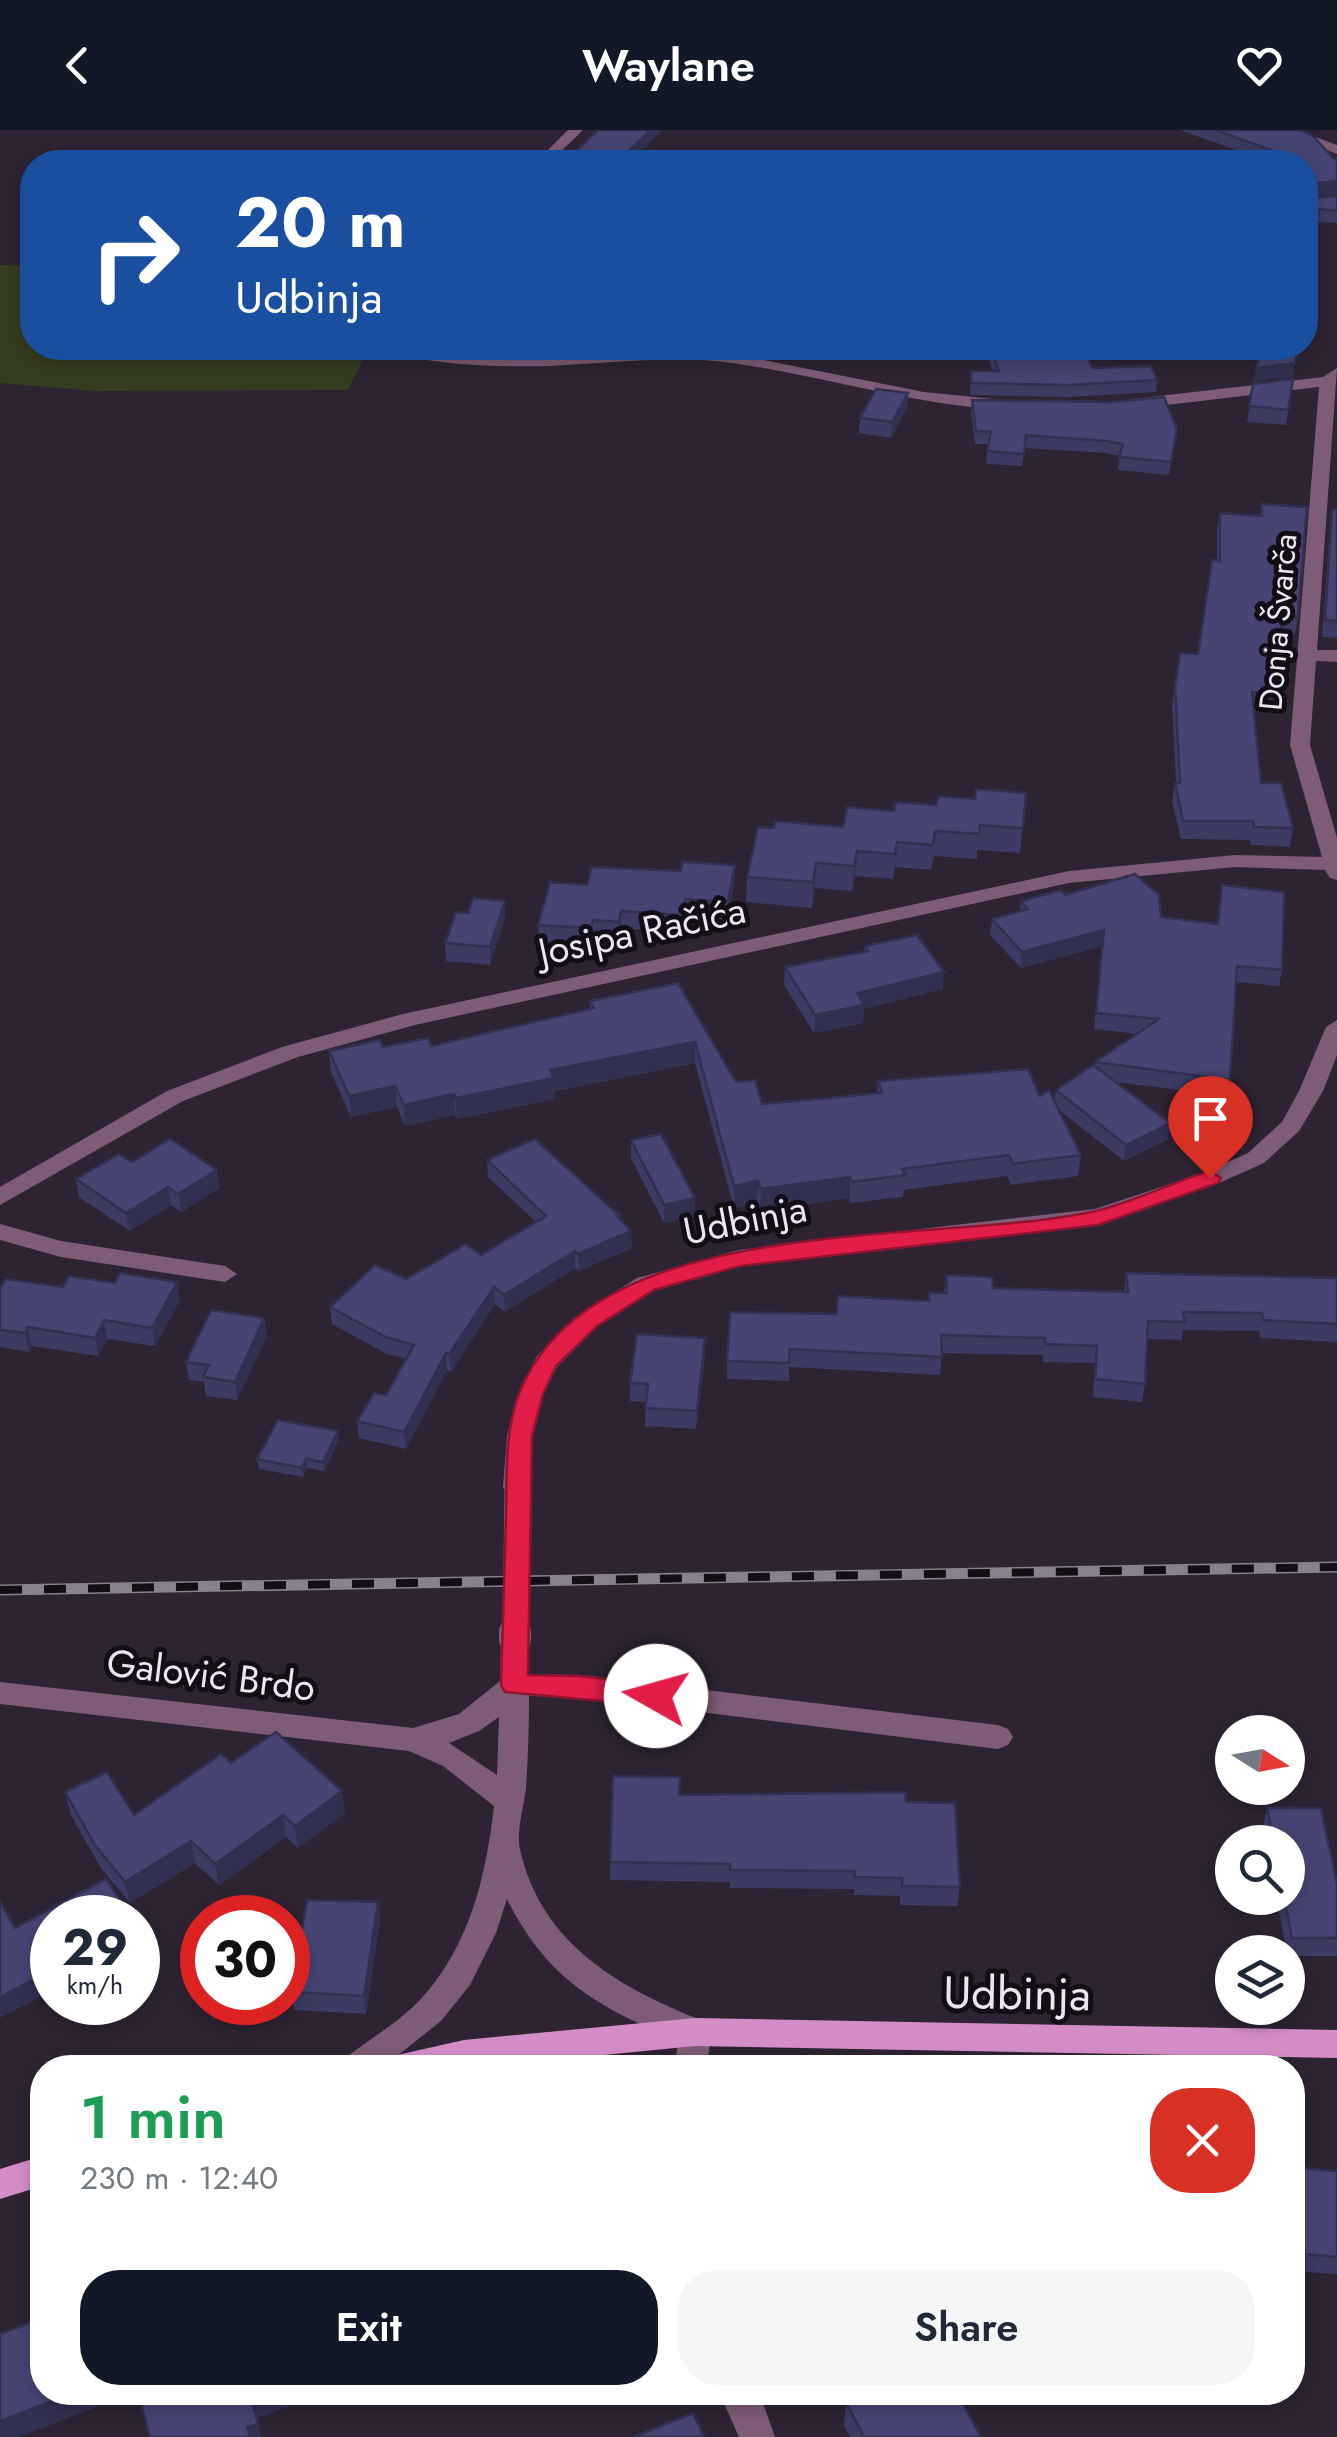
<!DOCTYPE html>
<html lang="en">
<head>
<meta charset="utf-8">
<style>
	body { margin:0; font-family:Jost,sans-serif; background:#f6f6f7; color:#1f2937; height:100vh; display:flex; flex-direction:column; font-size:38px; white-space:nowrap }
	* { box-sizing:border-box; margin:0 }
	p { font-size:32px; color:#747a83 }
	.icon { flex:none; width:55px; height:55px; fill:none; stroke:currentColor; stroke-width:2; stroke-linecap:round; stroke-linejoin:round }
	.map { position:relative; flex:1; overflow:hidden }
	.sheet { position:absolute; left:30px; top:1925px; width:1275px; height:350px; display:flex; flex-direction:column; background:#fff; border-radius:40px; box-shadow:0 5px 15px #0003 }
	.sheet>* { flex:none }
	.top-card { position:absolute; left:20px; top:20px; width:1298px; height:210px; border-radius:40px; box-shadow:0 5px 15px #0003; background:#1a4fa0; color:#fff; overflow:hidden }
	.needle { width:65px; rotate:101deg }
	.buttons { position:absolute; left:1215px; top:1585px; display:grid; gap:20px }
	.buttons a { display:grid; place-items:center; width:90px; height:90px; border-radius:50%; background:#fff; box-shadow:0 5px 15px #0003; font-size:50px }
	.speed { position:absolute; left:30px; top:1765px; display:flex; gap:20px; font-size:50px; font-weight:700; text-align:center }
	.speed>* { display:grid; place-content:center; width:130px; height:130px; border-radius:50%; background:#fff; box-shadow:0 5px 15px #0003; line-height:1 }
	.speed small { font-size:25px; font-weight:400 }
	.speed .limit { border:15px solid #d22; background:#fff; color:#111 }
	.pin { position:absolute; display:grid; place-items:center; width:85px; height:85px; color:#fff; margin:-102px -42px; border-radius:50% 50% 50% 0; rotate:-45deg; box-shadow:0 0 10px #0007 }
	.pin .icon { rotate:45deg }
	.me { position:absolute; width:110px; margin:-55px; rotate:277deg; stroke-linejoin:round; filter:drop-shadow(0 0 8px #0008) }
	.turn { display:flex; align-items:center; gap:35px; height:210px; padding:0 50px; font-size:45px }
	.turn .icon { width:130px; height:130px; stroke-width:2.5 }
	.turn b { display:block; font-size:70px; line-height:85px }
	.round { display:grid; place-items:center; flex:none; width:105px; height:105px; border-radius:40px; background:#f6f6f7 }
	.summary { display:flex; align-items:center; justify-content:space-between; height:170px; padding:0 50px }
	h1 { font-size:60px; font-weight:600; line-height:75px; color:#1e9e55 }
	.action { display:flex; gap:20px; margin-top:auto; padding:20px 50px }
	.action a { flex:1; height:115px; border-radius:40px; background:#111827; color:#fff; font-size:40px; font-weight:600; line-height:115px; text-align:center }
	.action a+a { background:#f6f6f7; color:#1f2937 }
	header { display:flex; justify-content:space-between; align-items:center; height:130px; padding:0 50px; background:#111827; color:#fff; font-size:45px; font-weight:600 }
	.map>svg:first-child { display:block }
	.green { fill:#353d20 }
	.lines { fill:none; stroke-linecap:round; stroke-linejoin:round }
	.minor { fill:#7e5b77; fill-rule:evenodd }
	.major { fill:#d58dc8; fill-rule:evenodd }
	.rail-casing { stroke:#89818e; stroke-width:11 }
	.rail { stroke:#130e16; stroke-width:8; stroke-dasharray:22; stroke-linecap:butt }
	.minor-bridge-far1 { stroke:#7e5b77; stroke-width:25 }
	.minor-bridge { stroke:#7e5b77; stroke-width:32 }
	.wall { fill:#3d3a63 }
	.shaded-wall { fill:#323050 }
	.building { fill:#474473; stroke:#323050; stroke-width:2.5 }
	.route { fill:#e11d48; stroke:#92132f; stroke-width:2.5 }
	.labels { text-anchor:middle; stroke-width:10; stroke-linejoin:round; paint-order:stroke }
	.far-street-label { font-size:32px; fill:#ede6f1; stroke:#130e16 }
	.street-label { font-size:38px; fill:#ede6f1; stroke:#130e16 }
	.near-street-label { font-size:45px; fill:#ede6f1; stroke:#130e16 }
</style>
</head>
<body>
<header><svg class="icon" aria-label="back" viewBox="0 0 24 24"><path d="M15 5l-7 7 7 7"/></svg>Waylane<svg class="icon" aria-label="heart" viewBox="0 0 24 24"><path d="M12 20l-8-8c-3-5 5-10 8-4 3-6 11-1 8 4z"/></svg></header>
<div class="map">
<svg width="1337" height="2307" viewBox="0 0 1337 2307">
	<rect width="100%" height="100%" fill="#2d2333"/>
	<polygon class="green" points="0,135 32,136 32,218 369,218 348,260 94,261 0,253"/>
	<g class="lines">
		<g class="minor">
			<polygon points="568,0 583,0 550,32 536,32"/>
			<polygon points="1277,0 1296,0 1337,15 1337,24"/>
			<path d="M392,218L506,227L657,220L728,223L924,262L1003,270L1011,275L1003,280C911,274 824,246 732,233C672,225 610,233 549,236C516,237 417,237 392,218Z"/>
			<polygon points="1337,238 1317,520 1337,520 1337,532 1316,531 1310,615 1337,708 1337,750 1330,748 1325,740 1235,737 1069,753 415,895 298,927 183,971 0,1075 0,1057 167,961 282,917 403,884 1069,741 1235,725 1322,727 1290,615 1319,257 1133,279 1125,274 1133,269 1323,247"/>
			<polygon points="1337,890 1337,925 1323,961 1299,1001 1264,1033 1219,1053 1098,1095 739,1136 655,1160 598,1196 557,1237 544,1264 533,1306 531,1357 527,1364 507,1364 503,1357 507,1306 518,1264 537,1226 580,1184 637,1148 739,1120 1095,1079 1203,1043 1248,1023 1282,992 1299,961 1326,897"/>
			<polygon points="0,1094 61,1111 225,1136 237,1144 225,1152 61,1127 0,1110"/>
			<path d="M515,1498L525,1501L529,1509V1544L580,1545L998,1595L1008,1599L1013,1607L1008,1615L998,1619L580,1567L529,1566C529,1597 528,1628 526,1658C524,1676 516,1702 520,1719C541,1815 621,1859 706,1892L711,1902L707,1938H675L678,1910C598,1878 546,1848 507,1769L496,1803L470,1855L441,1891L382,1938H341L345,1928C370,1909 399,1892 420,1870C470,1816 486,1746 494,1676L443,1636L409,1621L0,1574V1552L413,1598L459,1584L500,1551L501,1509L505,1501ZM499,1587L497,1645L449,1613L479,1601Z"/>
			<polygon points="719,2262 759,2262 775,2307 739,2307"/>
		</g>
		<g class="major">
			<polygon points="695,1888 1337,1900 1337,1928 695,1916 472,1938 380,1938 384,1928 464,1910"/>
			<polygon points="42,2026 42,2056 0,2069 0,2039"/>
		</g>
		<defs>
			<polyline id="rail" points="0,1460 1337,1437"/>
		</defs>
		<use href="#rail" class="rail-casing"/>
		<use href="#rail" class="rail"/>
		<polyline class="minor-bridge-far1" points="515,1505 517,1357"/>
		<polyline class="minor-bridge" points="515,1509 515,1502"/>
	</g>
	<g class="wall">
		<polygon points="1180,0 1299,0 1334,29 1337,28 1337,64 1305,67 1307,69 1337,66 1337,93 1317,92 1305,172 1305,32 1270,32"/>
		<polygon points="984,218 1036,218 1038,222 1075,224 1093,238 1157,250 1156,262 1069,267 970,265 971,241 993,241"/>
		<polygon points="1293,249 1286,295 1247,292 1253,254"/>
		<polygon points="908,263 907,278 891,308 859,303 860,288"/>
		<polygon points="972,270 1177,299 1169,345 1118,340 1120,326 1105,323 1025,318 1022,336 986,334 988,314 975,314 971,283"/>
		<polygon points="1261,374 1298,487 1295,505 1281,503 1269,582 1254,581 1261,653 1293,698 1290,717 1251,715 1250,710 1181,709 1172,671 1175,653 1176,653 1172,574 1180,523 1198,524 1217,430 1217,400 1220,383 1260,385"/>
		<polygon points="1332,380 1337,380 1337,508 1322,507 1330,396"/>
		<polygon points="1026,663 1020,723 977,720 977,729 934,726 931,740 895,737 893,749 855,746 852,761 815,758 812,778 746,772 747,747 774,698 843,697 894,681"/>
		<polygon points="735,735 734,753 728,790 686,786 682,803 621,798 619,809 593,808 591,816 539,812 538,795 587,755"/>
		<polygon points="1222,755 1282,840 1279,856 1236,852 1230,950 1227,966 1115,952 1170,993 1168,1009 1124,1031 1059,980 1081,1025 1078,1046 1011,1055 1007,1046 904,1060 903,1067 850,1073 849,1068 760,1081 757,1073 734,1078 695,933 555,961 555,969 457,989 455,985 405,996 397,977 351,987 331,942 329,921 431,916 590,879 590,871 678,853 736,952 762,974 877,963 878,951 1040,966 1054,971 1056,960 1095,936 1095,932 1138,904 1094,899 1102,816 1021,838 990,805 992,789 1020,781 1021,771 1065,765 1161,787 1217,794"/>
		<polygon points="505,771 505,788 490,835 446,831 445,813"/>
		<polygon points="865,816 943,859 864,879 863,893 814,903 784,855 785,837 864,821"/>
		<polygon points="631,1010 695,1068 695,1086 664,1093 631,1028"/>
		<polygon points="487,1030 620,1090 631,1101 632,1118 579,1141 575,1138 505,1182 495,1174 451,1242 447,1240 406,1319 359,1308 357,1291 386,1265 406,1229 387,1224 332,1194 330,1177 406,1149 481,1125 536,1092 488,1047"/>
		<polygon points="132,1032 219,1058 181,1082 171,1075 130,1101 79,1067 76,1049"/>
		<polygon points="1126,1143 1337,1148 1337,1212 1260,1208 1259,1201 1183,1200 1182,1210 1147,1209 1145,1254 1142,1272 1093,1267 1095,1233 1043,1232 1043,1225 942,1223 940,1245 789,1237 789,1251 727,1249 727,1231 837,1184 928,1171 929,1163 944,1163 946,1145 993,1158 1124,1162"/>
		<polygon points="0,1158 180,1170 155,1216 107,1209 98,1226 32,1216 29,1222 0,1217"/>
		<polygon points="264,1188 267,1206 237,1270 206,1266 204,1252 189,1250 186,1232"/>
		<polygon points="705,1208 705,1226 696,1299 645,1296 646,1272 630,1271 630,1253"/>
		<polygon points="339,1310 324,1341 307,1338 303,1347 259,1339 257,1329"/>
		<polygon points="231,1633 345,1683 298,1718 286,1707 219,1755 195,1733 130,1773 100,1737 70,1683 65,1662 134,1685"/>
		<polygon points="680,1665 906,1672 960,1757 957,1776 900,1775 900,1766 854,1765 854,1759 730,1758 730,1752 610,1750 610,1732"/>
		<polygon points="1267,1678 1337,1754 1337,1826 1288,1826 1276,1768 1288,1768 1288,1712 1266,1712 1263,1696"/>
		<polygon points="380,1790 366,1884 294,1880 291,1862"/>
		<polygon points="1302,2038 1337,2041 1337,2144 1292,2141 1292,2051 1298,2052"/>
		<polygon points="846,2272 981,2307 850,2307 844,2296"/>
	</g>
	<g class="shaded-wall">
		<polygon points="651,0 663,0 630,32 617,32"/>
		<polygon points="1337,51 1337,63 1305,67 1305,55"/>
		<polygon points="1295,233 1293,247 1254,251 1256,238"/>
		<polygon points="908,263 907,278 891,308 892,292"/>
		<polygon points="857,721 855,746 852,761 854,736"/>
		<polygon points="816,733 815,758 812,778 813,752"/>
		<polygon points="735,735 734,753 728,790 728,772"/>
		<polygon points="686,769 686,786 682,803 682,785"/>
		<polygon points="505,771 505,788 490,835 490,817"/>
		<polygon points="621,781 621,798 619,809 619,792"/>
		<polygon points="593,790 593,808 591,816 591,798"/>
		<polygon points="1104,800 1102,816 1021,838 1022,822"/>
		<polygon points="944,842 943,859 864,879 863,893 814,903 815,885 857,863"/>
		<polygon points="695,912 695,933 555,961 555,969 457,989 456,968 550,940"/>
		<polygon points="395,956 397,977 351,987 349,966"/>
		<polygon points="454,964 455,985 405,996 404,975"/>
		<polygon points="1170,993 1168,1009 1124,1031 1126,1015"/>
		<polygon points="217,1040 219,1058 181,1082 178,1064"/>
		<polygon points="850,1047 849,1068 760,1081 761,1059"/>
		<polygon points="758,1051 757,1073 734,1078 734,1056"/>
		<polygon points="168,1057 171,1075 130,1101 126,1083"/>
		<polygon points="695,1068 695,1086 664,1093 664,1075"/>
		<polygon points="631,1101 632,1118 579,1141 578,1124"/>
		<polygon points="575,1121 575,1138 505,1182 504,1165"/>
		<polygon points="177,1152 180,1170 155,1216 152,1198"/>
		<polygon points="494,1157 495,1174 451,1242 449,1224"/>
		<polygon points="264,1188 267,1206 237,1270 235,1252"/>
		<polygon points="104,1190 107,1209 98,1226 95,1208"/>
		<polygon points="28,1197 32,1216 29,1222 25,1203"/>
		<polygon points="705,1208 705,1226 696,1299 697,1281"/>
		<polygon points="446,1223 447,1240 406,1319 404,1302"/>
		<polygon points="338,1301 339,1310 324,1341 323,1332"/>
		<polygon points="306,1329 307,1338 303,1347 302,1338"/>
		<polygon points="342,1661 345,1683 298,1718 295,1696"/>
		<polygon points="283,1685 286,1707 219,1755 215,1734"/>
		<polygon points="191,1711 195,1733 130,1773 125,1752"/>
		<polygon points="378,1772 380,1790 366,1884 364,1866"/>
		<polygon points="139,1796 142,1814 138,1817 138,1797"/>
		<polygon points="52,1840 52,1861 0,1888 0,1867"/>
		<polygon points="75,2262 135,2262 19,2307 0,2307 0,2291"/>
		<polygon points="267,2262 327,2262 255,2289 251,2268"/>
		<polygon points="258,2294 261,2307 249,2307 247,2297"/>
	</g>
	<g class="building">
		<polygon points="598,0 651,0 617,32 567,32 574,23"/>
		<polygon points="1215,0 1299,0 1313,6 1334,29 1337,28 1337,51 1305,55 1305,33 1307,33"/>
		<polygon points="1337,66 1337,81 1319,79 1305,172 1305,67 1307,69"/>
		<polygon points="990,218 1036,218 1038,222 1071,220 1075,224 1084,223 1093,238 1151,236 1157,250 1070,255 971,253 971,241 999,241"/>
		<polygon points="1261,218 1298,218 1295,233 1256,238"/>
		<polygon points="1293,249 1288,280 1249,276 1253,254"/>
		<polygon points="876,259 908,263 892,292 860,288"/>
		<polygon points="1164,267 1177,299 1171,332 1119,327 1123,314 1106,311 1026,305 1024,324 987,321 991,302 976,301 972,270 1113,272"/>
		<polygon points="1261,374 1307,377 1298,487 1283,485 1272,564 1252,562 1261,653 1281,653 1293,698 1254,697 1253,691 1183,691 1175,653 1180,653 1175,556 1180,523 1198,524 1212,430 1220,431 1220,383 1262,386"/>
		<polygon points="1332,380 1337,380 1337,491 1325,490"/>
		<polygon points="976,659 1026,663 1023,698 980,695 979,704 935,701 933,715 897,712 895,724 857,721 854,736 816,733 813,752 747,747 758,697 774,698 775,691 843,697 847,677 894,681 896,672 936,675 938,666 975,669"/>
		<polygon points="683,732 735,735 728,772 686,769 682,785 621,781 619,792 593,790 591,798 538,795 550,752 587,755 592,737 680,741"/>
		<polygon points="1135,744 1159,765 1161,787 1218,794 1222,755 1284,762 1282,840 1237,836 1230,950 1095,932 1159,889 1096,883 1104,800 1022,822 992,789 1028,779 1021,771 1061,760 1065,765"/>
		<polygon points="473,768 505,771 490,817 445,813 456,782 468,783"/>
		<polygon points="917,805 944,842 857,863 864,875 815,885 785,837 868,821 865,816"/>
		<polygon points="678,853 736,952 755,950 762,974 882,963 878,951 1028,939 1040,966 1049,960 1081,1025 1013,1034 1009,1025 902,1039 905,1045 852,1052 850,1047 761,1059 758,1051 734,1056 695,912 550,940 554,948 456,968 454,964 404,975 395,956 349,966 329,921 380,910 383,917 428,908 431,916 594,878 590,871"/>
		<polygon points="1093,935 1170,993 1126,1015 1056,960"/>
		<polygon points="661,1004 695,1068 664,1075 631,1010"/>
		<polygon points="170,1009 217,1040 178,1064 168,1057 126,1083 76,1049 119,1024 132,1032"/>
		<polygon points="535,1009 620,1086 617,1086 631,1101 578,1124 575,1121 504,1165 494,1157 449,1224 446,1223 404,1302 357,1291 374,1263 386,1265 414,1215 386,1207 330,1177 375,1135 406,1149 466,1114 481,1125 546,1086 487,1030"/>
		<polygon points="120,1143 177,1152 152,1198 104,1190 95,1208 28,1197 25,1203 0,1200 0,1158 6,1149 63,1157 69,1146 115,1153"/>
		<polygon points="1126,1143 1337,1148 1337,1194 1263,1190 1262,1183 1183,1182 1185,1192 1148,1191 1145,1254 1095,1249 1097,1216 1046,1214 1045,1208 941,1205 942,1227 790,1219 789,1233 727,1231 730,1182 837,1184 838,1166 929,1171 929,1163 947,1163 946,1145 992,1147 993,1158 1128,1162"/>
		<polygon points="211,1180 264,1188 235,1252 203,1247 209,1235 186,1232"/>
		<polygon points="637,1204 705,1208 697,1281 645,1278 648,1254 630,1253"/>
		<polygon points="278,1290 338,1301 323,1332 306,1329 302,1338 257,1329"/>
		<polygon points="276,1602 342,1661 295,1696 283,1685 215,1734 191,1711 125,1752 95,1715 65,1662 107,1642 134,1685 221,1624 231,1633"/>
		<polygon points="613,1646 680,1647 679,1665 905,1662 906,1672 955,1673 960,1757 902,1756 902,1748 855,1747 855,1741 730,1740 730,1734 610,1732"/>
		<polygon points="1267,1678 1321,1678 1337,1754 1337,1808 1292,1808 1284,1768 1288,1768 1288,1712 1274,1712"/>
		<polygon points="106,1749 133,1788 52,1788 52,1840 0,1867 0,1772 15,1798"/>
		<polygon points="307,1770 378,1772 364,1866 291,1862"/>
		<polygon points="1302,2038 1337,2041 1337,2127 1292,2123 1292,2051 1303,2052"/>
		<polygon points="42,2188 42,2262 75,2262 0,2291 0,2204"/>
		<polygon points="138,2262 267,2262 251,2268 258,2294 247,2297 250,2307 150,2307"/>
		<polygon points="868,2262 957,2262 981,2307 864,2307 846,2272"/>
		<polygon points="693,2283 704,2307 634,2307"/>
	</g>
	<path class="route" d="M1210,1041L1221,1048L1218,1053L1098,1095L740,1136L654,1160L597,1196L556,1236L543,1264L532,1306L528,1545L580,1546L656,1555L666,1558L669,1566L666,1573L656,1576L505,1562L501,1555C503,1500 504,1444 506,1388C507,1346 504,1301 520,1261C597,1077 933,1117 1096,1081C1135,1072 1172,1052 1210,1041Z"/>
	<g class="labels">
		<g class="far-street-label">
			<text transform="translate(1278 492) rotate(-85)" y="11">Donja Švarča</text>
		</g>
		<g class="street-label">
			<text transform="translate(642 801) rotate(-12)" y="13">Josipa Račića</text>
			<text transform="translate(745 1090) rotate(-11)" y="13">Udbinja</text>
			<text transform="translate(211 1545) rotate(7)" y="13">Galović Brdo</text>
		</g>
		<g class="near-street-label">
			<text transform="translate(1017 1863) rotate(1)" y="16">Udbinja</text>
		</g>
	</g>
</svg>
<div class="buttons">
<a><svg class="needle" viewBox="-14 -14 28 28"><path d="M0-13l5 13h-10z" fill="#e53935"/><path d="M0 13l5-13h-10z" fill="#747a83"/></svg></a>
<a><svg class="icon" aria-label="search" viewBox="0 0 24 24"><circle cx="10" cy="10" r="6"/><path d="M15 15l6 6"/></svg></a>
<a><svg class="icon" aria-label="layers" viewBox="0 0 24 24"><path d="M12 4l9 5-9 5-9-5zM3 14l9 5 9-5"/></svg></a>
</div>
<div class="speed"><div>29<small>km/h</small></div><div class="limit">30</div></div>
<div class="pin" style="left:1210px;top:1048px;background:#d93025"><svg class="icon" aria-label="arrive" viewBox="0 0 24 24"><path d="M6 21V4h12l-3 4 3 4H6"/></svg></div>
<svg class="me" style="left:656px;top:1566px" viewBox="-20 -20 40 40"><circle r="19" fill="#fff"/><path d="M0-13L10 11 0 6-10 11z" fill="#e11d48"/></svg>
<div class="top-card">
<div class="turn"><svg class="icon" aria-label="right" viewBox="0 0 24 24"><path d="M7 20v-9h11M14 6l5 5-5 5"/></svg><div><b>20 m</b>Udbinja</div></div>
</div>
<section class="sheet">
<div class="summary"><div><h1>1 min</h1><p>230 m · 12:40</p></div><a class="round" style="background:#d93025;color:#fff"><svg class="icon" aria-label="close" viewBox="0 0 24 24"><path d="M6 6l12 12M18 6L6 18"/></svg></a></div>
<div class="action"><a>Exit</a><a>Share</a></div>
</section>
</div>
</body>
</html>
